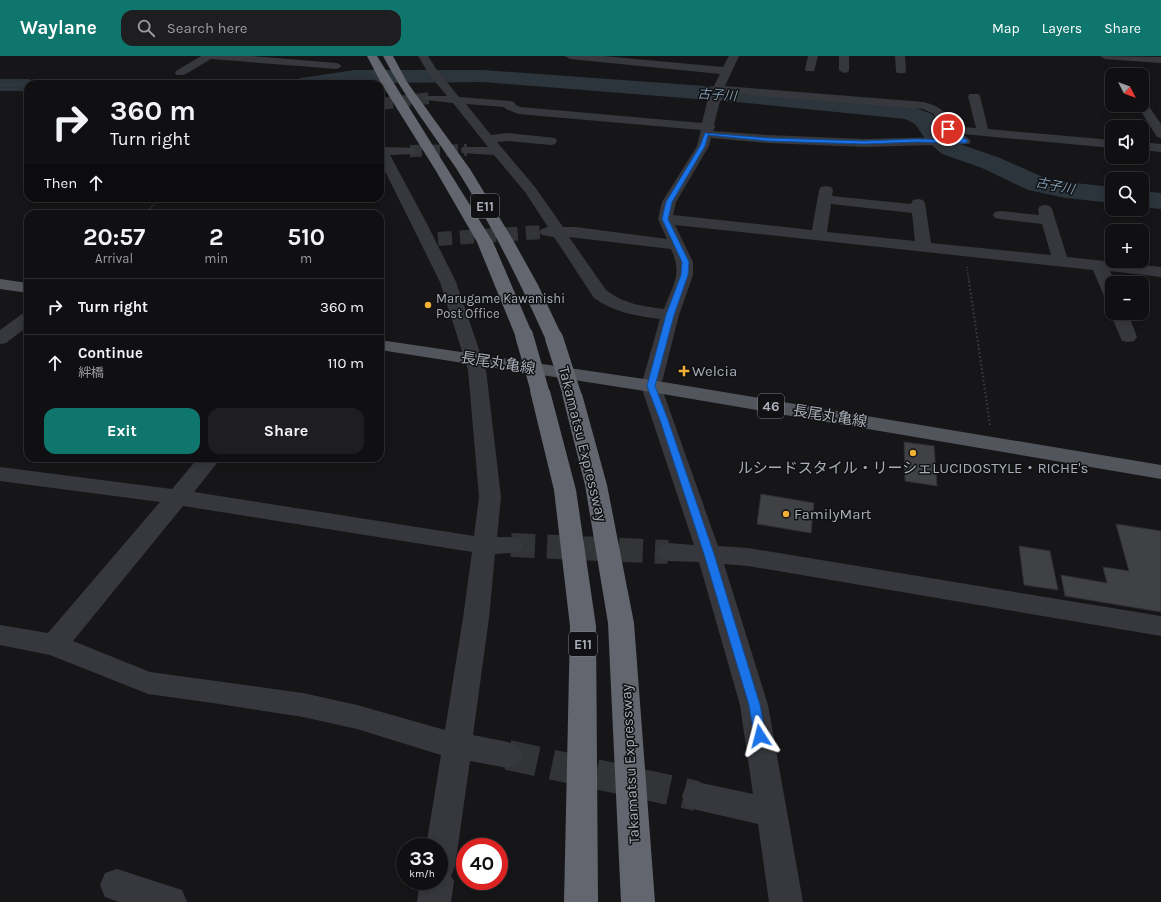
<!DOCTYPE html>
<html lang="en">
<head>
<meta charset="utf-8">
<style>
	body { margin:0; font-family:Karla,"Noto Sans JP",sans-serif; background:#1e1e20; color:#f1f3f6; height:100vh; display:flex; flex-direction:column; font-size:15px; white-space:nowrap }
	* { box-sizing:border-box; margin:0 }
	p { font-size:13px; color:#9c9d9f }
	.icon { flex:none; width:22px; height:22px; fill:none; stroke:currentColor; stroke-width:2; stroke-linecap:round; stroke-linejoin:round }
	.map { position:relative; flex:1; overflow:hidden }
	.side { position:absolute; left:24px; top:154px; width:360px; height:252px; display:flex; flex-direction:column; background:#101012; border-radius:12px; box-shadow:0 2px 10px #0003,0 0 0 1px #303032 }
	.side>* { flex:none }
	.guide { position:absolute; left:24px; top:24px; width:360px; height:122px; border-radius:12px; box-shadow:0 2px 10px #0003,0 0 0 1px #303032; background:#101012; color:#f1f3f6; overflow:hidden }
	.needle { width:26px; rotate:132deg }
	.tools { position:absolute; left:1105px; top:12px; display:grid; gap:8px }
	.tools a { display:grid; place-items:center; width:44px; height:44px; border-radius:8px; background:#101012; box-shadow:0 2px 10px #0003,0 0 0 1px #303032; font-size:20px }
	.speed { position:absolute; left:396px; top:782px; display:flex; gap:8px; font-size:20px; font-weight:700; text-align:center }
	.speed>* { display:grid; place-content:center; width:52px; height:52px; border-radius:50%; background:#101012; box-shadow:0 2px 10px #0003,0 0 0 1px #303032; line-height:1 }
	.speed small { font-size:10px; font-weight:400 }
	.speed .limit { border:6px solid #d22; background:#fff; color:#111 }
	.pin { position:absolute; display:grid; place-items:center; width:34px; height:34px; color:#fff; margin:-17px; border:2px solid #fff; border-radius:50%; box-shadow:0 1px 4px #0007 }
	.me { position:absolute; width:44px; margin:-22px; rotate:351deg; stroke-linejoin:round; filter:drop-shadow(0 0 3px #0008) }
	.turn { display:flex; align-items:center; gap:14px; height:84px; padding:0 20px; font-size:18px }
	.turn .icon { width:52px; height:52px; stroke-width:2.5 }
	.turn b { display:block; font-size:28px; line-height:34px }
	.then { display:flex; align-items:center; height:38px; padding:0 20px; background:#0003; gap:8px; font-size:15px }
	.eta { display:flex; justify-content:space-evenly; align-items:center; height:68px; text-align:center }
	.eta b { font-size:24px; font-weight:700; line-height:28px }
	.button { display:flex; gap:8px; margin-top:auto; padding:8px 20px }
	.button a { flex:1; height:46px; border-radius:12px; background:#0f766e; color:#fff; font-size:16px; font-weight:700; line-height:46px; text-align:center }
	.button a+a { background:#1e1e20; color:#f1f3f6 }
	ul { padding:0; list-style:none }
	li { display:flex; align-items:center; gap:12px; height:56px; padding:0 20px; border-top:1px solid #303032 }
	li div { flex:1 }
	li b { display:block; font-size:15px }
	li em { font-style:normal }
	header { display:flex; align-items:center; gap:24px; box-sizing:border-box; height:56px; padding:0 20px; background:#0f766e; color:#fff }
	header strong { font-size:19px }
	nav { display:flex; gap:22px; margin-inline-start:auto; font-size:14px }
	.search { width:280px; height:36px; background:#1e1e20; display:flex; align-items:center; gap:10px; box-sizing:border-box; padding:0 14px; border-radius:12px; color:#9c9d9f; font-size:15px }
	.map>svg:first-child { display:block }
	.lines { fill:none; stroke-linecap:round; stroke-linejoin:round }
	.river { fill:#2c353c; fill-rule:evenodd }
	.building { fill:#404145; stroke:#303034 }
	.minor-tunnel-far3 { stroke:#333438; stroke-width:12; stroke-dasharray:12 6; stroke-linecap:butt }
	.minor-tunnel-far2 { stroke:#333438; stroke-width:14; stroke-dasharray:14 8; stroke-linecap:butt }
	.minor-tunnel-far1 { stroke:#333438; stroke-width:24; stroke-dasharray:24 12; stroke-linecap:butt }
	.minor-tunnel { stroke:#333438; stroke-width:30; stroke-dasharray:30 15; stroke-linecap:butt }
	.path-far1 { stroke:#3d3f44; stroke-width:1.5; stroke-dasharray:1 1.5; stroke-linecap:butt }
	.path { stroke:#3d3f44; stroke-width:2; stroke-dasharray:1.5 2.5; stroke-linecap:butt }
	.minor { fill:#37383d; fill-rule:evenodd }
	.major { fill:#53555c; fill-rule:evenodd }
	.highway { fill:#63666e; fill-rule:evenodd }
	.highway-bridge { stroke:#63666e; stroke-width:18 }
	.route { fill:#1a73e8; stroke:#114b97 }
	.poi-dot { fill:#f2b134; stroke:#111113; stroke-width:1.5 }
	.labels { text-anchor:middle; stroke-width:3; stroke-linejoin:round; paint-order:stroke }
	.far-water-label { font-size:13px; font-style:italic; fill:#7f9bb3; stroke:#111113 }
	.far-poi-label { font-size:13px; fill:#a8adb8; stroke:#111113; text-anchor:start }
	.shield { fill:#111113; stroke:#7b7e86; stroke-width:1 }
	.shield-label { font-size:14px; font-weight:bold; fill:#a8adb8 }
	.street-label { font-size:15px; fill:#a8adb8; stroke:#111113 }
	.poi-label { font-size:15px; fill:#a8adb8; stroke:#111113; text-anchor:start }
</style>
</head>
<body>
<header>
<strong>Waylane</strong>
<div class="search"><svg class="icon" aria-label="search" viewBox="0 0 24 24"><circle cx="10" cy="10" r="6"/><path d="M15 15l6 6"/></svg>Search here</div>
<nav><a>Map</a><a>Layers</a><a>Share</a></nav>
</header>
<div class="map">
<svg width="1161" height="846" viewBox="0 0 1161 846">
	<rect width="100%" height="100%" fill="#161618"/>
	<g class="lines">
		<g class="river">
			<polygon points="355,14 483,14 747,33 910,50 932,58 944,75 960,88 1000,102 1045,122 1066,126 1112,131 1112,147 1066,142 1028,134 982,112 942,98 927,85 915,68 905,63 747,47 483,26 290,28 294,24 301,22"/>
			<polygon points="0,23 28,23 35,25 38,28 28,28 28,35 0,35"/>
			<polygon points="1142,135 1161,137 1161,153 1142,151"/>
		</g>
	</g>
	<g class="building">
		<polygon points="904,386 934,390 937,430 905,425"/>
		<polygon points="761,438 814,447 811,477 757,468"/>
		<polygon points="1116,468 1161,475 1161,556 1065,540 1061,519 1107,527 1103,511 1129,515"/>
		<polygon points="1019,490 1050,495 1058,534 1024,529"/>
	</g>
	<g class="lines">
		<g class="minor-tunnel-far3">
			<polyline points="381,48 430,42"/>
			<polyline points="410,95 467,94"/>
		</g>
		<polyline class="minor-tunnel-far2" points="438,183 542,176"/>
		<polyline class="minor-tunnel-far1" points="511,489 668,496"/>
		<polyline class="minor-tunnel" points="508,699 697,740"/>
		<g class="path-far1">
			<polyline points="0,29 89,27 136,28"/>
			<polyline points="144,158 161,142"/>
			<polyline points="967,211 969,226"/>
		</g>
		<polyline class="path" points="969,225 990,369"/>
		<g class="minor">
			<polygon points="201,0 252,0 337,7 342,10 337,13 211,3 184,19 176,19 175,17 176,15"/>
			<path d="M418,0H428L437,14L459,41L510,45L514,46L516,49L520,51L702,67L708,42L720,18L570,3L565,0H603L723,11L729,0H739L725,30L924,46C937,50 946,53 948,67L951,70L976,72L968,40L970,38H978L980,40L988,73L1112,84V92L963,78L971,85L969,88L864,91L768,87L711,82L709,90L676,146L673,159L812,174L819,134L821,131L826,130L831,131L833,134L832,140L911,148L913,144L918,143L923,144L925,147L931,187L1051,199L1042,168L1000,163L995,162L993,159L995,156L1000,155L1039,159L1038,153L1040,150L1045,149L1050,150L1052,153L1067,201L1161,211V221L1110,215L1115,227H1112V245L1106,244L1104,240L1093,214L675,169L693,206V219L679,259L661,330L718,490L748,492L1161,560V580L748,510L724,508L768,649L803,846H769L758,768L697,754L686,750L682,740L686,730L697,726L753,738L740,649L699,506L668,505L660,502L656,496L660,490L668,487L694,489L641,330L660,263C637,260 613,256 594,242L554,181L542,179L539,176L542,173L548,171L525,136L494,99L462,97L461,94L462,91H488L453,47L426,44L424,42L426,40H447L429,18ZM722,37L923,53L934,58L938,72L951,81L864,83L768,79L713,75L715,71L714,69ZM466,48L504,51L506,53L518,58L701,74L697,90L662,146L658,163L667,183L576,171H563L535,131L497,86L507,85L551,89L555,88L557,85L555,82L507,77L491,79ZM831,148L912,157L915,185L827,176ZM569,181L671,193C683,218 673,229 664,253C642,250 624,248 606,234Z"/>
			<polygon points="808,0 818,0 814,15 806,15 805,13"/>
			<polygon points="839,0 849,0 849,14 848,16 844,17 839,14"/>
			<polygon points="895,0 905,0 906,15 905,17 897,17 896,15"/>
			<polygon points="1100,0 1161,1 1161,7 1105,3"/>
			<polygon points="380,45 385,46 387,48 385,50 380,51"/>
			<polygon points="1142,45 1146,46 1161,68 1161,82 1157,81 1137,49 1142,49"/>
			<polygon points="1142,86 1161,88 1161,96 1142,94"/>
			<path d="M380,88L386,91L415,92L416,95L415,98L390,99L426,166L456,226L486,314L501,441L497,481H511L519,483L523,489L519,495L511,497L495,498L489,562L473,679L508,686L518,690L523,699L518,708L508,712L470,705L455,810L451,820L454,825L451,846H417L420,825H439V791H426L441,699L357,673L303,661L213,647L148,638L50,599L0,589V569L48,577L160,446L0,425V411L172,433L198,402H221L194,436L474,480L479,441L468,314L440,226L380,105ZM183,450L472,496L463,562L445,674L357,649L303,637L150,616L73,585Z"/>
			<polygon points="1112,255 1112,257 1128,257 1137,281 1134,285 1128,286 1122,285 1110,257"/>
			<polygon points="28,257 28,270 6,287 0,288 0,274 22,258"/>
			<polygon points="117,813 182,834 187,846 119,846 105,841 100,829 105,817"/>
		</g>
		<g class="major">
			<polygon points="0,223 28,227 28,237 0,233"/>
			<polygon points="380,284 651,324 1161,409 1161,423 651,336 380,294"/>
		</g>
		<g class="highway">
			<polygon points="367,0 377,0 493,186 533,279 530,283 524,284 518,283 515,279 477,186 436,115 381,27"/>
			<path d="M383,0H393L407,26L470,113L513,184L538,229L563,282L560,286L554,287L548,286L545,282C519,224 490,166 456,112C431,75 404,40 383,0Z"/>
			<polygon points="540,329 547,331 550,335 576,434 596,570 598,846 564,846 570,570 554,434 530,335 533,331"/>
			<polygon points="572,332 579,334 582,338 607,429 634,567 655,846 621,846 608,567 585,429 562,338 565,334"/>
		</g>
		<g class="highway-bridge">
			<polyline points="524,279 540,335"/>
			<polyline points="554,282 572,338"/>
		</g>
	</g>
	<polygon class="route" points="946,72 949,72 968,85 965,87 917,86 864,88 768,85 708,79 705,90 672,146 668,163 689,206 688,219 674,259 655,330 668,364 714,498 760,649 766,680 764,683 760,685 755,683 754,680 749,649 704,498 660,364 647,330 666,259 681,219 682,206 662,163 666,146 700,90 705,77 768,82 864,85 917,83 959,84 946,74"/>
	<g class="poi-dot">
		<circle cx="428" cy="249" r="4"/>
		<path d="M682 309h4v4h4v4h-4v4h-4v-4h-4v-4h4z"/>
		<circle cx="913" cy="397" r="4"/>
		<circle cx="786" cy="458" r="4"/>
	</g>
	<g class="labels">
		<g class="far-water-label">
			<text transform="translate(717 38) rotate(4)" y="5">古子川</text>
			<text transform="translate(1055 129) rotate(11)" y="5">古子川</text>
		</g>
		<g class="far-poi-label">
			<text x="436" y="247">Marugame Kawanishi<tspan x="436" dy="15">Post Office</tspan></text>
		</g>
		<g class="shield">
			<rect x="471" y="138" width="28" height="24" rx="3"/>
			<rect x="758" y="338" width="26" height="24" rx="3"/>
			<rect x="569" y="576" width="28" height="24" rx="3"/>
		</g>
		<g class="shield-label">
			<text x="485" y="155">E11</text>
			<text x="771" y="355">46</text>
			<text x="583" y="593">E11</text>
		</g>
		<g class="street-label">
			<text transform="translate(498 307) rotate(9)" y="5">長尾丸亀線</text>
			<text transform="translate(830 360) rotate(9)" y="5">長尾丸亀線</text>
			<text transform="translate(583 388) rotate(76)" y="5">Takamatsu Expressway</text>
			<text transform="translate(630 708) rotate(-93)" y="5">Takamatsu Expressway</text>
		</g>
		<g class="poi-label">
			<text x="692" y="320">Welcia</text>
			<text x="913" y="417" text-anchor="middle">ルシードスタイル・リーシェLUCIDOSTYLE・RICHE's</text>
			<text x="794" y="463">FamilyMart</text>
		</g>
	</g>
</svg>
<div class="tools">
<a><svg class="needle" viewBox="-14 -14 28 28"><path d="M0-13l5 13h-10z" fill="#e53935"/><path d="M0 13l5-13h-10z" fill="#9c9d9f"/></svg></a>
<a><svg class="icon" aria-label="sound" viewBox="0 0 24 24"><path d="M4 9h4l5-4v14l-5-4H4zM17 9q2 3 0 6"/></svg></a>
<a><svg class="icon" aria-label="search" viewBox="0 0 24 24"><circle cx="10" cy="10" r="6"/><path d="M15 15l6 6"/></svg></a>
<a>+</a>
<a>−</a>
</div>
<div class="speed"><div>33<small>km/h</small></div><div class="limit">40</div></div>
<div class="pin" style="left:948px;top:73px;background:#d93025"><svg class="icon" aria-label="arrive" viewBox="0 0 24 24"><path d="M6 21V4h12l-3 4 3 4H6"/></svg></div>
<svg class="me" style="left:760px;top:680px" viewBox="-20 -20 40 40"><path d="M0-17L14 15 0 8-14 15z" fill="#1a73e8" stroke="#fff" stroke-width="4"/></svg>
<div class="guide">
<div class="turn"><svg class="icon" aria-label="right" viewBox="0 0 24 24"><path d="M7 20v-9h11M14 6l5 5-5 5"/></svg><div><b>360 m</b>Turn right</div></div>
<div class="then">Then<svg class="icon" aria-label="ahead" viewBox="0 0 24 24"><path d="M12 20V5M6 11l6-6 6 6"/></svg></div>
</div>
<section class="side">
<div class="eta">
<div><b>20:57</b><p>Arrival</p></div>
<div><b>2</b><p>min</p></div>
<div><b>510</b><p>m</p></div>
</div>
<ul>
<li><svg class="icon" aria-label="right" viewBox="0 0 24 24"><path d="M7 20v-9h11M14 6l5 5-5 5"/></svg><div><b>Turn right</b></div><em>360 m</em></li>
<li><svg class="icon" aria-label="ahead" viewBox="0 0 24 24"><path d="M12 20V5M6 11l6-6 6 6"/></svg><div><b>Continue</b><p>絆橋</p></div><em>110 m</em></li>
</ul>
<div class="button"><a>Exit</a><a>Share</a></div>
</section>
</div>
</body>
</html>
